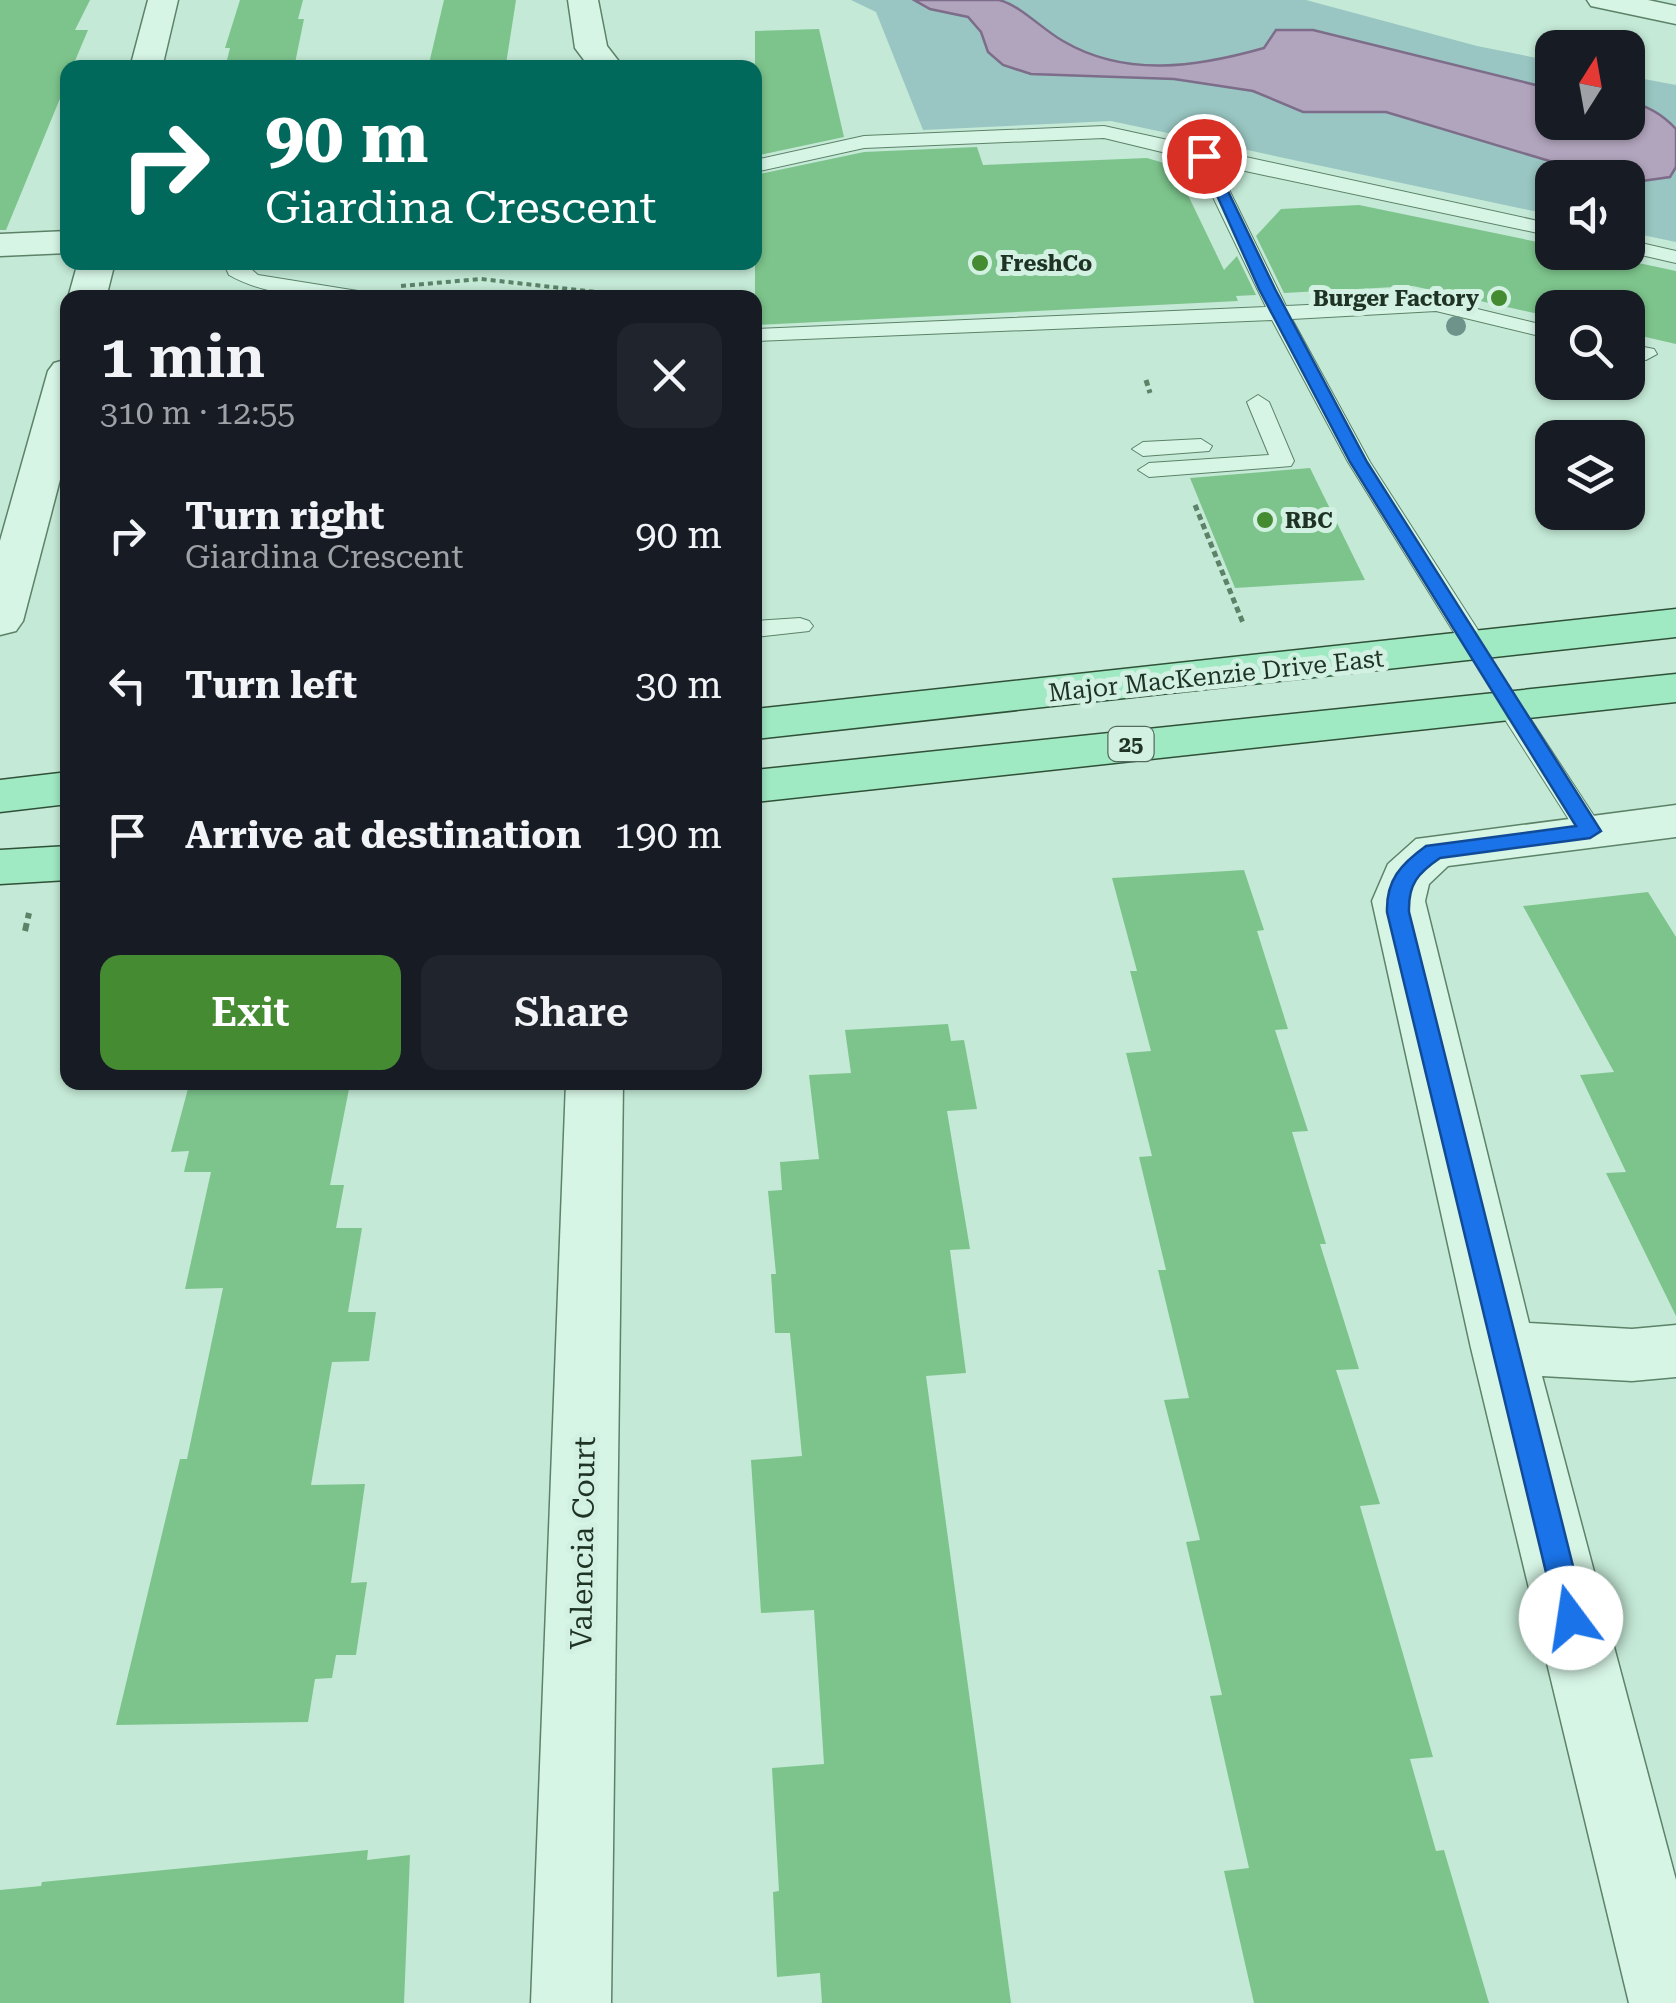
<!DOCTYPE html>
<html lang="en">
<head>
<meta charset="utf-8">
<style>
	body { margin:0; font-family:"Roboto Serif",serif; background:#20242c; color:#f1f3f6; height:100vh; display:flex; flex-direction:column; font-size:38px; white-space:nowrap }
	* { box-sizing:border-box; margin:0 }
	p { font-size:32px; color:#9ea1a6 }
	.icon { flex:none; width:55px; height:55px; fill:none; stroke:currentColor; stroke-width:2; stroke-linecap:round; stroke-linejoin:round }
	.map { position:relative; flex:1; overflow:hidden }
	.sheet { position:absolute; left:60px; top:290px; width:702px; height:800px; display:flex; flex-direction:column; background:#171b24; border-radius:20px; box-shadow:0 2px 8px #0004 }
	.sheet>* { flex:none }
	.guide { position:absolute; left:60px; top:60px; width:702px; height:210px; border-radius:20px; box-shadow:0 2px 8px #0004; background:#00695c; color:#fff; overflow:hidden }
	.needle { width:65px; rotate:11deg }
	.controls { position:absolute; left:1535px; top:30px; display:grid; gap:20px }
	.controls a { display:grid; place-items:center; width:110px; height:110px; border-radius:20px; background:#171b24; box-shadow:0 2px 8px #0004; font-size:50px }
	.pin { position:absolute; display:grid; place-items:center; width:85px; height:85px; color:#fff; margin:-42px; border:5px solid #fff; border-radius:50%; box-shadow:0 2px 10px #0007 }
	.me { position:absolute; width:110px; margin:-55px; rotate:346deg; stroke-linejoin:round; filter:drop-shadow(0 0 8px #0008) }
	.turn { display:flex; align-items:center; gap:35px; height:210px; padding:0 40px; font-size:45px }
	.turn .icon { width:130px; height:130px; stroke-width:2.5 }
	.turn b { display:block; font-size:70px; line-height:85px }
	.round { display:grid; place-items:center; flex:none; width:105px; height:105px; border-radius:20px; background:#20242c }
	.overview { display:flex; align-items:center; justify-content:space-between; height:170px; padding:0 40px }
	h1 { font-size:60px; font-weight:600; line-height:75px }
	.primary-button { display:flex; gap:20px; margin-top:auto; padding:20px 40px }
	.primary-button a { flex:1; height:115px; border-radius:20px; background:#458b32; color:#fff; font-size:40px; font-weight:600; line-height:115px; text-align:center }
	.primary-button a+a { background:#20242c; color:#f1f3f6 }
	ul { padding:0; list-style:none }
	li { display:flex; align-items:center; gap:30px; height:150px; padding:0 40px }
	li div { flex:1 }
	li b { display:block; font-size:38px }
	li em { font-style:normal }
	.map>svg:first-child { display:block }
	.green { fill:#99c6c2 }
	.water { fill:#b1a5bd; stroke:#7d6d8a; stroke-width:2.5 }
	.building { fill:#7dc48c }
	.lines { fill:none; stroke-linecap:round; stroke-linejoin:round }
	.service-casing { stroke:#5c8268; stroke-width:2 }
	.minor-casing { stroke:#5c8268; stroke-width:3 }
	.primary-casing { stroke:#305038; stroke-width:3 }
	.path-far2 { stroke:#5c8268; stroke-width:4; stroke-dasharray:5 4; stroke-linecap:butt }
	.path-far1 { stroke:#5c8268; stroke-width:5; stroke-dasharray:6 4; stroke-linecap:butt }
	.path { stroke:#5c8268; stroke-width:6; stroke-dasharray:8 5; stroke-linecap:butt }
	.service { fill:#d6f5e5; fill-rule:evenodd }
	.minor { fill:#d6f5e5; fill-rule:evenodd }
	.primary { fill:#9fe9c3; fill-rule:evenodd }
	.tree { fill:#6e938b }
	.route { fill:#1a73e8; stroke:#114b97; stroke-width:2.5 }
	.poi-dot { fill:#458b32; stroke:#d3f1e2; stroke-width:4 }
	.labels { text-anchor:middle; stroke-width:10; stroke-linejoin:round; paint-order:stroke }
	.far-poi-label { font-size:22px; font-weight:bold; fill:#1f3324; stroke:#d3f1e2; text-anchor:start }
	.shield { fill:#d3f1e2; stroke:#556c5d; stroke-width:2.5 }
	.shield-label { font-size:22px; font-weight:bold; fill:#1f3324 }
	.street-label { font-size:25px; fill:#1f3324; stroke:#d3f1e2 }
	.near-street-label { font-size:30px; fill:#1f3324; stroke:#d3f1e2 }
</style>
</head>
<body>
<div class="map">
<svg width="1676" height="2003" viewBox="0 0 1676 2003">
	<rect width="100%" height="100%" fill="#c4e9d6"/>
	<polygon class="green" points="851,0 1306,0 1477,46 1552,61 1552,122 1628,122 1628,76 1676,85 1676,242 1628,232 1628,178 1552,178 1552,215 1111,121 923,130 876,12"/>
	<path class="water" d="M914,0C940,0 973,0 999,0C1020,5 1043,30 1063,41C1126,78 1197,67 1264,48L1276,30H1313L1552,89V122H1628V102C1647,105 1663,115 1676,129V167L1670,177L1642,181L1603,177L1386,112H1303L1253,91L1174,79L1031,74L1003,65L988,52L981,32L968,17L930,9Z"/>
	<g class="building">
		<polygon points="0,0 90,0 75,30 88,30 72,68 68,68 68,79 6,230 0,230"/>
		<polygon points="240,0 303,0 298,19 304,19 294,68 225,68 230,48 225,48"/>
		<polygon points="444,0 516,0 506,64 428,68"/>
		<polygon points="819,29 844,137 755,156 755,31"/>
		<polygon points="977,147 983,165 1147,158 1174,166 1224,270 1237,256 1256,295 1236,296 1238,301 755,325 755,175 864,152"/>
		<polygon points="1359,205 1552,245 1552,252 1587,252 1676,271 1676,344 1628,333 1628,308 1552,308 1552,317 1413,286 1284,293 1256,236 1281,209"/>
		<polygon points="1310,468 1365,580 1235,588 1190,478"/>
		<polygon points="1244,870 1264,930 1257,931 1288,1029 1275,1030 1308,1131 1292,1132 1326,1244 1320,1244 1359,1369 1336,1370 1380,1504 1360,1506 1433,1757 1410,1759 1436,1851 1444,1850 1489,2003 1254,2003 1224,1871 1249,1868 1210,1696 1222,1695 1186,1542 1200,1540 1164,1400 1189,1398 1158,1270 1166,1270 1139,1157 1152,1156 1126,1053 1151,1051 1130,971 1137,971 1112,878"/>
		<polygon points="1648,892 1676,937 1676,1316 1606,1173 1626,1172 1580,1075 1614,1072 1523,906"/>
		<polygon points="948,1024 951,1041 964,1040 977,1109 947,1111 970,1249 950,1250 966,1373 926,1376 1011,2003 822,2003 820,1973 777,1977 773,1892 779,1891 772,1768 824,1764 814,1610 761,1613 751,1460 802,1456 790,1333 775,1333 771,1274 776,1274 768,1191 782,1190 780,1162 819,1159 809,1075 851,1073 845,1030"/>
		<polygon points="350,1084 330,1185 344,1185 336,1228 362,1228 348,1312 376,1312 369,1361 332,1362 311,1485 365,1484 351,1583 367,1582 356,1655 336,1655 332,1678 315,1679 308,1722 116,1725 180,1459 187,1459 223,1288 185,1289 211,1172 184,1172 189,1151 171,1152 189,1085"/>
		<polygon points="368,1850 367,1860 410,1855 404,2003 0,2003 0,1890 41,1886 42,1882"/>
	</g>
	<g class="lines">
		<defs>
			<g id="service">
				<polygon points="1104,126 1552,224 1552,236 1217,165 1286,306 1436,299 1552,327 1552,339 1436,311 1292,319 1370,462 1487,644 1483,649 1465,649 1461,644 1348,462 1272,320 755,341 755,329 1266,307 1195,160 1104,138 864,148 755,172 755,160 864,136"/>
				<polygon points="1628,240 1676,251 1676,263 1628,252"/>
				<path d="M223,262H243L258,275L364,292L374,298C327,298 271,299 229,275Z"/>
				<polygon points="1628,344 1654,349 1657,354 1646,360 1628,356"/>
				<polygon points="1258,395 1269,402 1294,461 1291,466 1149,477 1138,470 1149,463 1269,455 1247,402"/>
				<polygon points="1201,439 1212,446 1209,451 1143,456 1132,449 1143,442"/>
				<polygon points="800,618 809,621 813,626 809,631 755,637 755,621"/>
				<polygon points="1508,696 1517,698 1600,825 1604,831 1600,837 1580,837 1495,704"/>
			</g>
			<g id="minor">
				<polygon points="148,0 178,0 162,68 130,68"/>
				<polygon points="568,0 598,0 607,46 624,68 590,68 575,48"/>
				<polygon points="1587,0 1648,0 1676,6 1676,24 1591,6"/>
				<polygon points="68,231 68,253 0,256 0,234"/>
				<polygon points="78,262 115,262 106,298 68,298"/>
				<polygon points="68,359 68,449 23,621 16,631 0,635 0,541 48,371 54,363"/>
				<polygon points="1676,805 1676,837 1448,866 1429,884 1425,901 1529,1323 1632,1329 1676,1325 1676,1377 1632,1381 1542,1376 1676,1880 1676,2003 1629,2003 1471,1348 1372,901 1388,864 1416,839"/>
				<polygon points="566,1082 623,1082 611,2003 531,2003"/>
			</g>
			<g id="primary">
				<polygon points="1676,609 1676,637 755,739 755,709"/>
				<polygon points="1676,674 1676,702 755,802 755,770"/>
				<polygon points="68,772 68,804 0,812 0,780"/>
				<polygon points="68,846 68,880 0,884 0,850"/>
			</g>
		</defs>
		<use href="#service" class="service-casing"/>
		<use href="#minor" class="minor-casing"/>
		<use href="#primary" class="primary-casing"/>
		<polyline class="path-far2" points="401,286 481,279 650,298"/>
		<g class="path-far1">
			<polyline points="1146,380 1150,393"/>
			<polyline points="1195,505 1243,623"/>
		</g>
		<polyline class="path" points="25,931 29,913"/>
		<use href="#service" class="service"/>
		<use href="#minor" class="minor"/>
		<use href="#primary" class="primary"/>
	</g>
	<circle class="tree" cx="1456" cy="326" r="10"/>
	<path class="route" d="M1198,153L1211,156L1275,289L1367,462L1601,831L1590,838L1440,858C1418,873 1408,884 1409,912L1586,1618L1581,1627L1571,1631L1561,1627L1557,1618L1387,912C1386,880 1401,864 1426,846L1576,826L1350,462L1259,289Z"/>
	<g class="poi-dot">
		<circle cx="980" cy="263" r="10"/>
		<circle cx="1499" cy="298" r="10"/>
		<circle cx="1265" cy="520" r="10"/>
	</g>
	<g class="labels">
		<g class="far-poi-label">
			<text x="1000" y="271">FreshCo</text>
			<text x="1479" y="306" text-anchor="end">Burger Factory</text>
			<text x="1285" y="528">RBC</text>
		</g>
		<rect class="shield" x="1108.5" y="727" width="45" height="34" rx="8"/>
		<g class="shield-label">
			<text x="1131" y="752">25</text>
		</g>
		<g class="street-label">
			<text transform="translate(1216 675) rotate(-6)" y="9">Major MacKenzie Drive East</text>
		</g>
		<g class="near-street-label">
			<text transform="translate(583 1543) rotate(-89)" y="10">Valencia Court</text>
		</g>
	</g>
</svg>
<div class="controls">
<a><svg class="needle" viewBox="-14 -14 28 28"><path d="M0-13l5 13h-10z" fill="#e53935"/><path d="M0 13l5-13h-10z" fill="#9ea1a6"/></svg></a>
<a><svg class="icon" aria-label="sound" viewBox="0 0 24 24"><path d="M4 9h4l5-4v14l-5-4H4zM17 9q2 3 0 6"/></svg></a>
<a><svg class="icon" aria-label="search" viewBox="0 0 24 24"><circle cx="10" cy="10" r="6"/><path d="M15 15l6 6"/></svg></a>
<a><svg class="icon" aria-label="layers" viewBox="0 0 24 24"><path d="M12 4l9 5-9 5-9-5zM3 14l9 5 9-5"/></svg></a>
</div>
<div class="pin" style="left:1204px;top:156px;background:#d93025"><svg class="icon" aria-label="arrive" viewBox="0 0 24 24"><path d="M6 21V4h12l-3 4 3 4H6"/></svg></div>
<svg class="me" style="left:1571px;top:1618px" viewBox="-20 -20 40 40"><circle r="19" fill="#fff"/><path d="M0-13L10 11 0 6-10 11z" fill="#1a73e8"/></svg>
<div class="guide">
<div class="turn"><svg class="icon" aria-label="right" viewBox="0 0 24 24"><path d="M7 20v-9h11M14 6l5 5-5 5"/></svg><div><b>90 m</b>Giardina Crescent</div></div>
</div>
<section class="sheet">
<div class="overview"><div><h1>1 min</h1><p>310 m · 12:55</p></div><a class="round"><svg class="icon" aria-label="close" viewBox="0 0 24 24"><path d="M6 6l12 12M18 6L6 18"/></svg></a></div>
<ul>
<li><svg class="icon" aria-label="right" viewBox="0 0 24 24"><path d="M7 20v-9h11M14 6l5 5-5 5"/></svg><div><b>Turn right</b><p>Giardina Crescent</p></div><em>90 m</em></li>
<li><svg class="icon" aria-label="left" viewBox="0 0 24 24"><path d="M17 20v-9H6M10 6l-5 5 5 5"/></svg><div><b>Turn left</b></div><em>30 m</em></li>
<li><svg class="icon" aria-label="arrive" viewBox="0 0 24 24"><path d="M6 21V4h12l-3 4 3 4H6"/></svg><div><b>Arrive at destination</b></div><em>190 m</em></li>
</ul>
<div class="primary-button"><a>Exit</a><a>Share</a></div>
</section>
</div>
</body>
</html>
